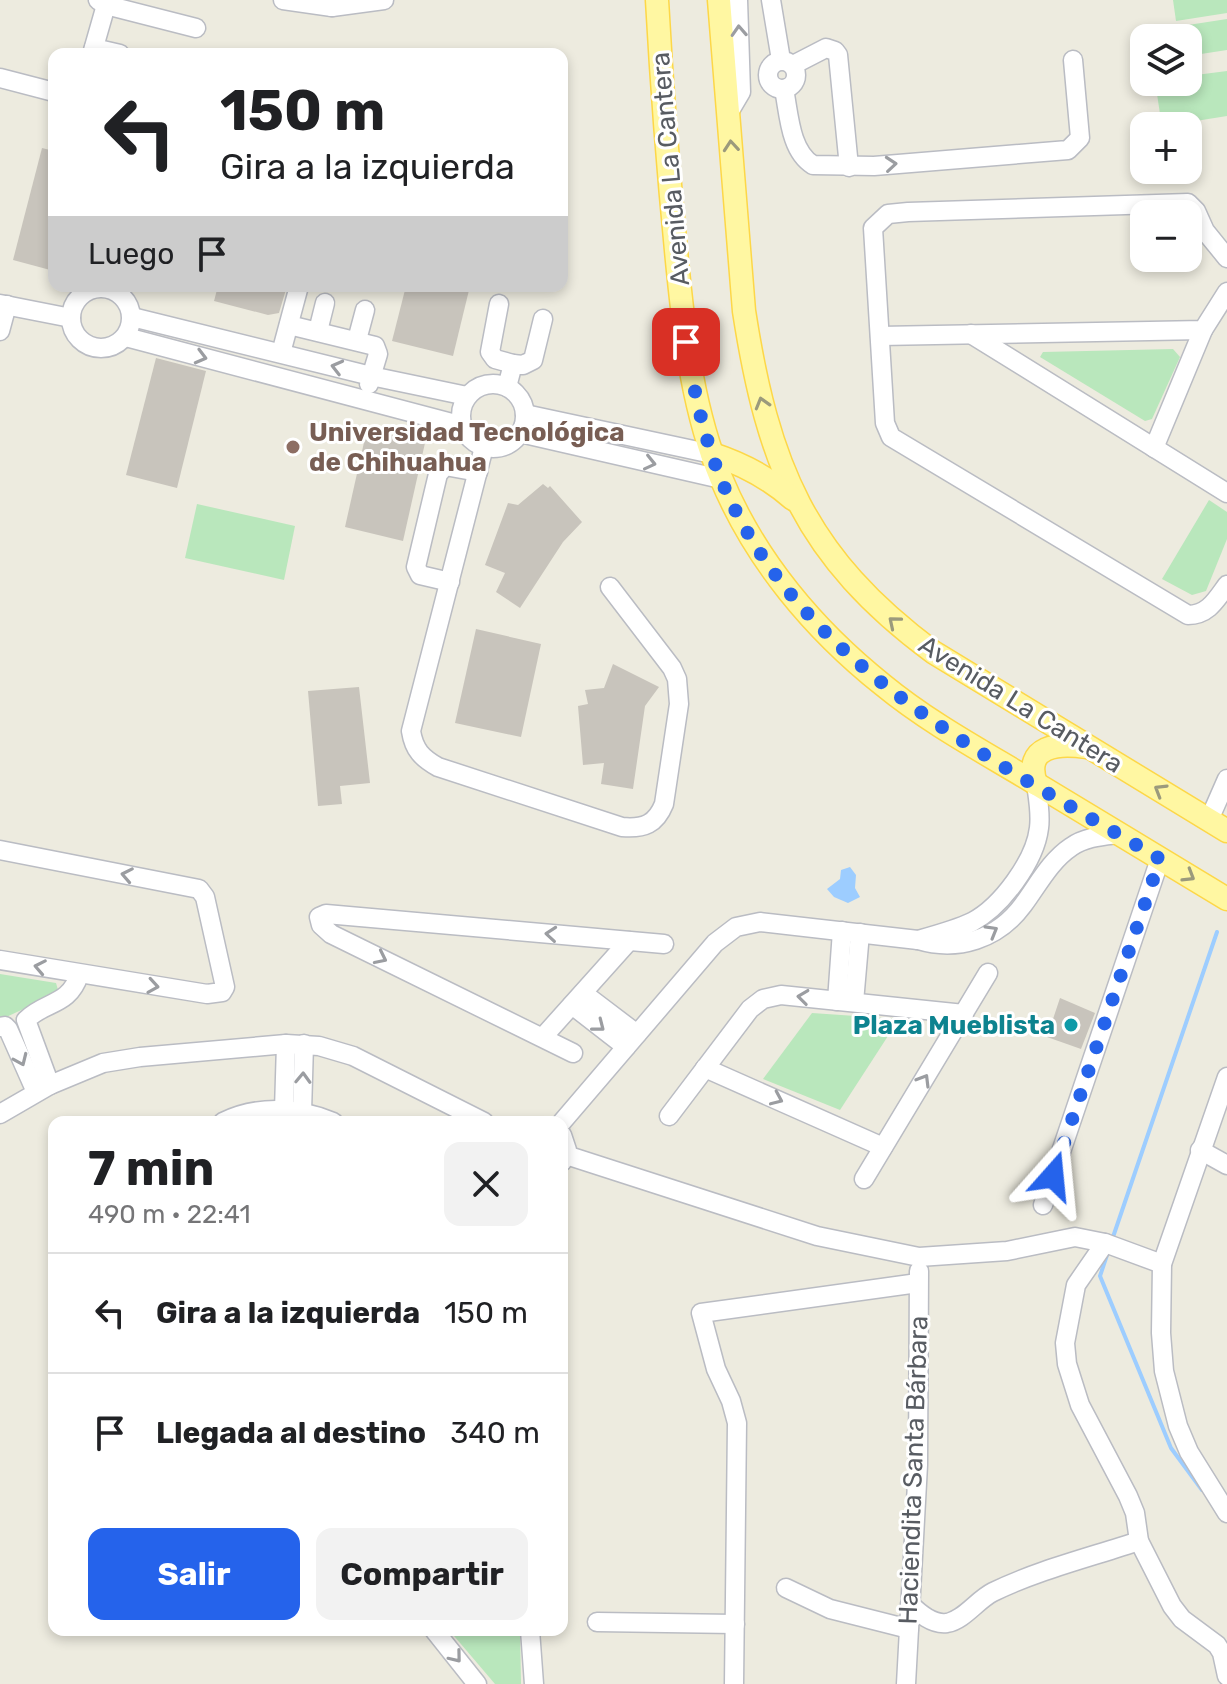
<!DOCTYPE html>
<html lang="es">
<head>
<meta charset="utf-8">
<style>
	body { margin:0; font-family:Rubik,sans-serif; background:#f2f2f2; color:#202124; height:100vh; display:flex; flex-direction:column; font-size:30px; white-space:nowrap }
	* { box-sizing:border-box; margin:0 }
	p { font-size:26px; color:#757577 }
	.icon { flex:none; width:44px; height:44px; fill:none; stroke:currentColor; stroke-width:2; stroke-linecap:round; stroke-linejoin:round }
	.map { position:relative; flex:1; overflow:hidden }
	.drawer { position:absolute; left:48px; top:1116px; width:520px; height:520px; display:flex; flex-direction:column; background:#fff; border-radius:16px; box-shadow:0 4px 12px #0003 }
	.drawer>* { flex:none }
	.hud { position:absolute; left:48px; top:48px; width:520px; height:244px; border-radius:16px; box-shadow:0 4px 12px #0003; background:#fff; color:#202124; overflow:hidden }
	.fabs { position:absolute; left:1130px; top:24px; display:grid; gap:16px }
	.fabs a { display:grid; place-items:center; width:72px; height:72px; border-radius:16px; background:#fff; box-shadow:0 4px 12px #0003; font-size:40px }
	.pin { position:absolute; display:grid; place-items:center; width:68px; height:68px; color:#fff; margin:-34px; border-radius:16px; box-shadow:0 4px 12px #0006 }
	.me { position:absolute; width:88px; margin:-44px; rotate:18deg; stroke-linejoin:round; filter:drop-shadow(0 0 6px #0008) }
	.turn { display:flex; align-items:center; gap:28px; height:168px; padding:0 40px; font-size:36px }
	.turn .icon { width:104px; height:104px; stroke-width:2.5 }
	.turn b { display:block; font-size:56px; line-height:68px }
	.then { display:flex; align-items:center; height:76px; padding:0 40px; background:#0003; gap:16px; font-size:30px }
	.round { display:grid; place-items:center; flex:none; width:84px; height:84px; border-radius:16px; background:#f2f2f2 }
	.overview { display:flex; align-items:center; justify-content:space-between; height:136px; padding:0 40px }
	h1 { font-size:48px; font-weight:700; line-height:60px }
	.action { display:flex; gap:16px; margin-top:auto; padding:16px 40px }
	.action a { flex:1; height:92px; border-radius:16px; background:#2563eb; color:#fff; font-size:32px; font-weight:700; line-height:92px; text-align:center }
	.action a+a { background:#f2f2f2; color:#202124 }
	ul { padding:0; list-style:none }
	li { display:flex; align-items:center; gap:24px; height:120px; padding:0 40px; border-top:2px solid #e0e0e0 }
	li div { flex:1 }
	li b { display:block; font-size:30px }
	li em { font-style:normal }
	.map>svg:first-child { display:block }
	.green { fill:#b9e7bc }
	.water { fill:#9dcdff }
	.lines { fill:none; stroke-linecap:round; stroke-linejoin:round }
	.stream { stroke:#9dcdff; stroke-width:4 }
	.building { fill:#c8c4bc }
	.minor-casing { stroke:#babcc3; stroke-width:21 }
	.major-casing { stroke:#fdd748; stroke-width:25 }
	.minor { stroke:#fff; stroke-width:18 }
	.major { stroke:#fff7a2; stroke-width:22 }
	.oneway { stroke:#9b9da1 }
	.oneway2 { stroke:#9b9a7c }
	.route { stroke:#2563eb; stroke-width:14; stroke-dasharray:0 25.2 }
	.education-dot { fill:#8d6e63; stroke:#fff; stroke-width:3 }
	.culture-dot { fill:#0f9aa8; stroke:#fff; stroke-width:3 }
	.labels { text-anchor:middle; stroke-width:6; stroke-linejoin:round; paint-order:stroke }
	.street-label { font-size:26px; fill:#585c62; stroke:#fff }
	.education-label { font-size:26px; font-weight:bold; fill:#785e54; stroke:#fff; text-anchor:start }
	.culture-label { font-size:26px; font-weight:bold; fill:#0d838f; stroke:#fff; text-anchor:end }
</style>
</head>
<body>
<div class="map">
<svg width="1227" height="1684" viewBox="0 0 1227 1684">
	<rect width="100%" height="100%" fill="#edebdf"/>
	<g class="green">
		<polygon points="1173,0 1227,0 1227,13 1176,21"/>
		<polygon points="1227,19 1227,50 1188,56 1188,38 1177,38 1175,27"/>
		<polygon points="1227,71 1227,116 1177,124 1160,114 1157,94 1162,82 1188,82 1188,76"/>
		<polygon points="1173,349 1180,357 1152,419 1145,421 1040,357 1043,352"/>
		<polygon points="1209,500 1227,512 1227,539 1206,591 1192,595 1162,579"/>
		<polygon points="197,504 295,526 284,580 185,558"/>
		<polygon points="0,974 56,983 58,990 49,997 0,1020"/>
		<polygon points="812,1013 899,1019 840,1110 763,1079"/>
		<polygon points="449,1630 520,1630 521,1684 495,1684"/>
	</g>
	<polygon class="water" points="850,867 856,875 855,888 860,897 848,903 834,897 827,889 840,879 841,870"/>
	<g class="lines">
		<g class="stream">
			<polyline points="1112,1240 1217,932"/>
			<polyline points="1108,1252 1100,1276 1171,1448 1202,1490"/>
		</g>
	</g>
	<g class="building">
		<polygon points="42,148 54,151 54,271 13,260"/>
		<polygon points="218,286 287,286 279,313 268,315 214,301"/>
		<polygon points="406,286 470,286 453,356 392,341"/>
		<polygon points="156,358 206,371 177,488 126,475"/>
		<polygon points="367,429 425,443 403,541 345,527"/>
		<polygon points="543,484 548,488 550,486 582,522 563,542 520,608 496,592 505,573 485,565 508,503 518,505"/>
		<polygon points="476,629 541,644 521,737 455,723"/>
		<polygon points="613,664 659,687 645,706 633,789 601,784 604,763 583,765 578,706 588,704 585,690 604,688"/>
		<polygon points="359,687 370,783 340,786 342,804 318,806 308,691"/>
		<polygon points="1060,998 1095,1013 1081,1049 1047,1037"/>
	</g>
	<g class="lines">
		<defs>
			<g id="minor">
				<polyline points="98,0 106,5 196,28"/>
				<polyline points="283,0 332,7 331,0"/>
				<polyline points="771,0 781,60"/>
				<polyline points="332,7 384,0"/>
				<polyline points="94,48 120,54"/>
				<polyline points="92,54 106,5"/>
				<circle cx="782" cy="75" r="14"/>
				<polyline points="793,65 826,48 835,51 838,55 849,167"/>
				<polyline points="0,78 54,92"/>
				<path d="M784,89C789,114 790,151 813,165L874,166L1068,150L1080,138L1073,60"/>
				<polyline points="728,114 741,92 738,0"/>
				<path d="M1227,258L1205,231L1196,211L1188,203L908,212L888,214L873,228L885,423L891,437L1188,615C1208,615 1216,600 1227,585"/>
				<circle cx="101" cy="318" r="30"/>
				<polyline points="0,304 71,318"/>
				<polyline points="499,304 490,352 495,359 513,364"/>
				<polyline points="132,317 371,376 467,396"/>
				<polyline points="289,325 375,346 378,354 369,384"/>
				<polyline points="0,331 7,305"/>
				<polyline points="318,331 325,303"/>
				<polyline points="971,334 1227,493"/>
				<polyline points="880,336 1203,330 1227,292"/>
				<polyline points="126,337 463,426"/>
				<polyline points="357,340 365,310"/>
				<polyline points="281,353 299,286"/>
				<circle cx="493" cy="416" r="32"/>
				<polyline points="507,387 513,364 523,365 533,360 543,319"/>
				<polyline points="525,414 712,454"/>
				<polyline points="520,433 721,479"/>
				<path d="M484,447L411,731C414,750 422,758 438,767L622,827C644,829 656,824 664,804L679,704L677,679L672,668L610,587"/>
				<polyline points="1154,448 1203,330"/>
				<polyline points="450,582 420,575 416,567 438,474 445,466 478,472"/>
				<polyline points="1209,820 1227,779"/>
				<polyline points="0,850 199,889 205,897 225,987 222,992 207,994 0,960"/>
				<path d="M918,940C936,935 955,930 972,922C1001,907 1035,861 1039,828C1041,814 1038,798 1036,784"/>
				<polyline points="583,993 637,1034"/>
				<polyline points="837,1001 842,931"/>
				<polyline points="854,1002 860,933"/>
				<polyline points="572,1005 626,1047"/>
				<polyline points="0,1027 5,1026 8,1029 36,1092"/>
				<polyline points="543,1037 629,941"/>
				<polyline points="573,1053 331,934 321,925 319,917 326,914 664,944"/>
				<polyline points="705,1068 883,1147"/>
				<polyline points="1227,1077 1162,1264 1161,1333 1164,1371 1178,1426 1189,1452 1227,1513"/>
				<path d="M50,1085L26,1020C45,1001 69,1006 79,975"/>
				<polyline points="284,1110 286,1044"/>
				<polyline points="302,1112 304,1044"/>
				<polyline points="0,1114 50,1085 103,1063 140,1057 286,1044 319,1046 353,1056 484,1122"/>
				<polyline points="669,1116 750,1009 763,999 781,995 964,1014"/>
				<path d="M223,1122C257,1105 298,1107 333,1122"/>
				<path d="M562,1122L715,943L736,927L760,922L918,940C958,952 998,939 1023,905C1038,885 1050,861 1071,847C1085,837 1102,836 1119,834"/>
				<polyline points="562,1135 567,1150 562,1162"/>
				<polyline points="1200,1150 1227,1165"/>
				<polyline points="566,1155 817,1236 919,1257 1007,1251 1075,1237 1105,1243 1162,1264"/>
				<polyline points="864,1179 988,973"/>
				<polyline points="1043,1205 1160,859"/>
				<polyline points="1105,1243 1076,1285 1065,1343 1067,1364 1080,1405 1128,1496 1135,1513 1139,1541 1172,1606 1182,1619 1217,1645 1222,1653 1227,1676"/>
				<polyline points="786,1588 830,1609 909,1629"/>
				<path d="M910,1604C919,1613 932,1625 947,1623C964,1620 977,1600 993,1592C1038,1570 1091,1557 1139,1541"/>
				<polyline points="597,1622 735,1624"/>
				<polyline points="434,1630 477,1684"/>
				<polyline points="530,1630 534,1684"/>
				<polyline points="734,1684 737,1423 731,1401 716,1369 701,1313 918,1283"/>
				<polyline points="906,1684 918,1465 919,1271"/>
			</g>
			<g id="major">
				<path d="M657,0C662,91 669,181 678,271C685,341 694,413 721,478C755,560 814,630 883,685C928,722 980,750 1030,780C1096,820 1161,859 1227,899"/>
				<path d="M719,0L744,311C768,466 805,557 933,652L1227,831"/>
				<path d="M712,454C743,464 768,477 793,499"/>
				<path d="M1036,784C1023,745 1059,743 1086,747"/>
			</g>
		</defs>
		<use href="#minor" class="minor-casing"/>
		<use href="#major" class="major-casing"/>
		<use href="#minor" class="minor"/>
		<use href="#major" class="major"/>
	</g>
	<defs><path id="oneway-chevron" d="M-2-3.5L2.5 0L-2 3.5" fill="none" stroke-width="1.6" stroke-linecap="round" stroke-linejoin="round" transform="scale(2)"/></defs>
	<g class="oneway">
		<use href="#oneway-chevron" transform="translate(739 31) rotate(-93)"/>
		<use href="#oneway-chevron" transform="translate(891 164) rotate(-5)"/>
		<use href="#oneway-chevron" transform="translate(201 357) rotate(15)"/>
		<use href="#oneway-chevron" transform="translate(337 367) rotate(-166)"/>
		<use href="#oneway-chevron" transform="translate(650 463) rotate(13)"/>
		<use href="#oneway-chevron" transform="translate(127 875) rotate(-169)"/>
		<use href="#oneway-chevron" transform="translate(992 931) rotate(-30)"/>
		<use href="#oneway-chevron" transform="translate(551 934) rotate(-175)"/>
		<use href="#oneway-chevron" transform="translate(381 958) rotate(26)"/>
		<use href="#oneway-chevron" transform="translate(40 967) rotate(-169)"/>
		<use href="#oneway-chevron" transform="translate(153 986) rotate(9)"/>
		<use href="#oneway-chevron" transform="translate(803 997) rotate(-173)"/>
		<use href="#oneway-chevron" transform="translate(599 1026) rotate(38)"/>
		<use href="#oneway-chevron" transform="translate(21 1060) rotate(66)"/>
		<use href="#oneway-chevron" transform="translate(303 1078) rotate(-88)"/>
		<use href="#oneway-chevron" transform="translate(924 1080) rotate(-59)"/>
		<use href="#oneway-chevron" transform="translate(777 1099) rotate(24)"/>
		<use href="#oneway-chevron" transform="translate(456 1657) rotate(51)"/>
	</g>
	<g class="oneway2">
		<use href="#oneway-chevron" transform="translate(731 146) rotate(-95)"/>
		<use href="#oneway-chevron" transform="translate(762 403) rotate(-106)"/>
		<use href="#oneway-chevron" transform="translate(894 622) rotate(-140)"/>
		<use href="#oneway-chevron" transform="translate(1160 790) rotate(-149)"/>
		<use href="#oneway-chevron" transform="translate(1189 876) rotate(31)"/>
	</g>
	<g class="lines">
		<path class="route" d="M686,342C693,387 703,434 720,477C798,668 994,759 1160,859L1053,1176"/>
	</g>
	<circle class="education-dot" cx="293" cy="447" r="8"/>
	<circle class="culture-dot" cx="1071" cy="1025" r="8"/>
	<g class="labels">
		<g class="street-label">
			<text transform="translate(670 169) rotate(-95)" y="9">Avenida La Cantera</text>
			<text transform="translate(1021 704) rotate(32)" y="9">Avenida La Cantera</text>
			<text transform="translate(913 1470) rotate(-88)" y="9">Haciendita Santa Bárbara</text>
		</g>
		<g class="education-label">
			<text x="309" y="441">Universidad Tecnológica<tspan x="309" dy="30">de Chihuahua</tspan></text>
		</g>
		<g class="culture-label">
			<text x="1055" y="1034">Plaza Mueblista</text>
		</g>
	</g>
</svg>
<div class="fabs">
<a><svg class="icon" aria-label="layers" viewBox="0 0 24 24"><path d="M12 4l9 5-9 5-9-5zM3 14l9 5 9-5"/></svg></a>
<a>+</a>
<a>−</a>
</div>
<div class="pin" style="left:686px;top:342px;background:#d93025"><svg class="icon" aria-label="arrive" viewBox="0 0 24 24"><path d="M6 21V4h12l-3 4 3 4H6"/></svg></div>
<svg class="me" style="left:1053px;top:1176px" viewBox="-20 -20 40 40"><path d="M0-17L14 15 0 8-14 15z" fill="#2563eb" stroke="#fff" stroke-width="4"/></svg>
<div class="hud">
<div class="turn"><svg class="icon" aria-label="left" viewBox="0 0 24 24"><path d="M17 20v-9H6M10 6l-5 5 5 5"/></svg><div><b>150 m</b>Gira a la izquierda</div></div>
<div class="then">Luego<svg class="icon" aria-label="arrive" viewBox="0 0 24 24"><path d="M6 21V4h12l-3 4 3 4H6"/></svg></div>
</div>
<section class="drawer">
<div class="overview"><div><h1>7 min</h1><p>490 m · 22:41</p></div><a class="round"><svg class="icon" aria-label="close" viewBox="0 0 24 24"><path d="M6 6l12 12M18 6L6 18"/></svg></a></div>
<ul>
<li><svg class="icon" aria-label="left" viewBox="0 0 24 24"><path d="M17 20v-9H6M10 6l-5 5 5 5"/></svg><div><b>Gira a la izquierda</b></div><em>150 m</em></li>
<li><svg class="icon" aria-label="arrive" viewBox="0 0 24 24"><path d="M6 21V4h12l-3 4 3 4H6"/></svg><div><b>Llegada al destino</b></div><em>340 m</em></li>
</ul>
<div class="action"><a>Salir</a><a>Compartir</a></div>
</section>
</div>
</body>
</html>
